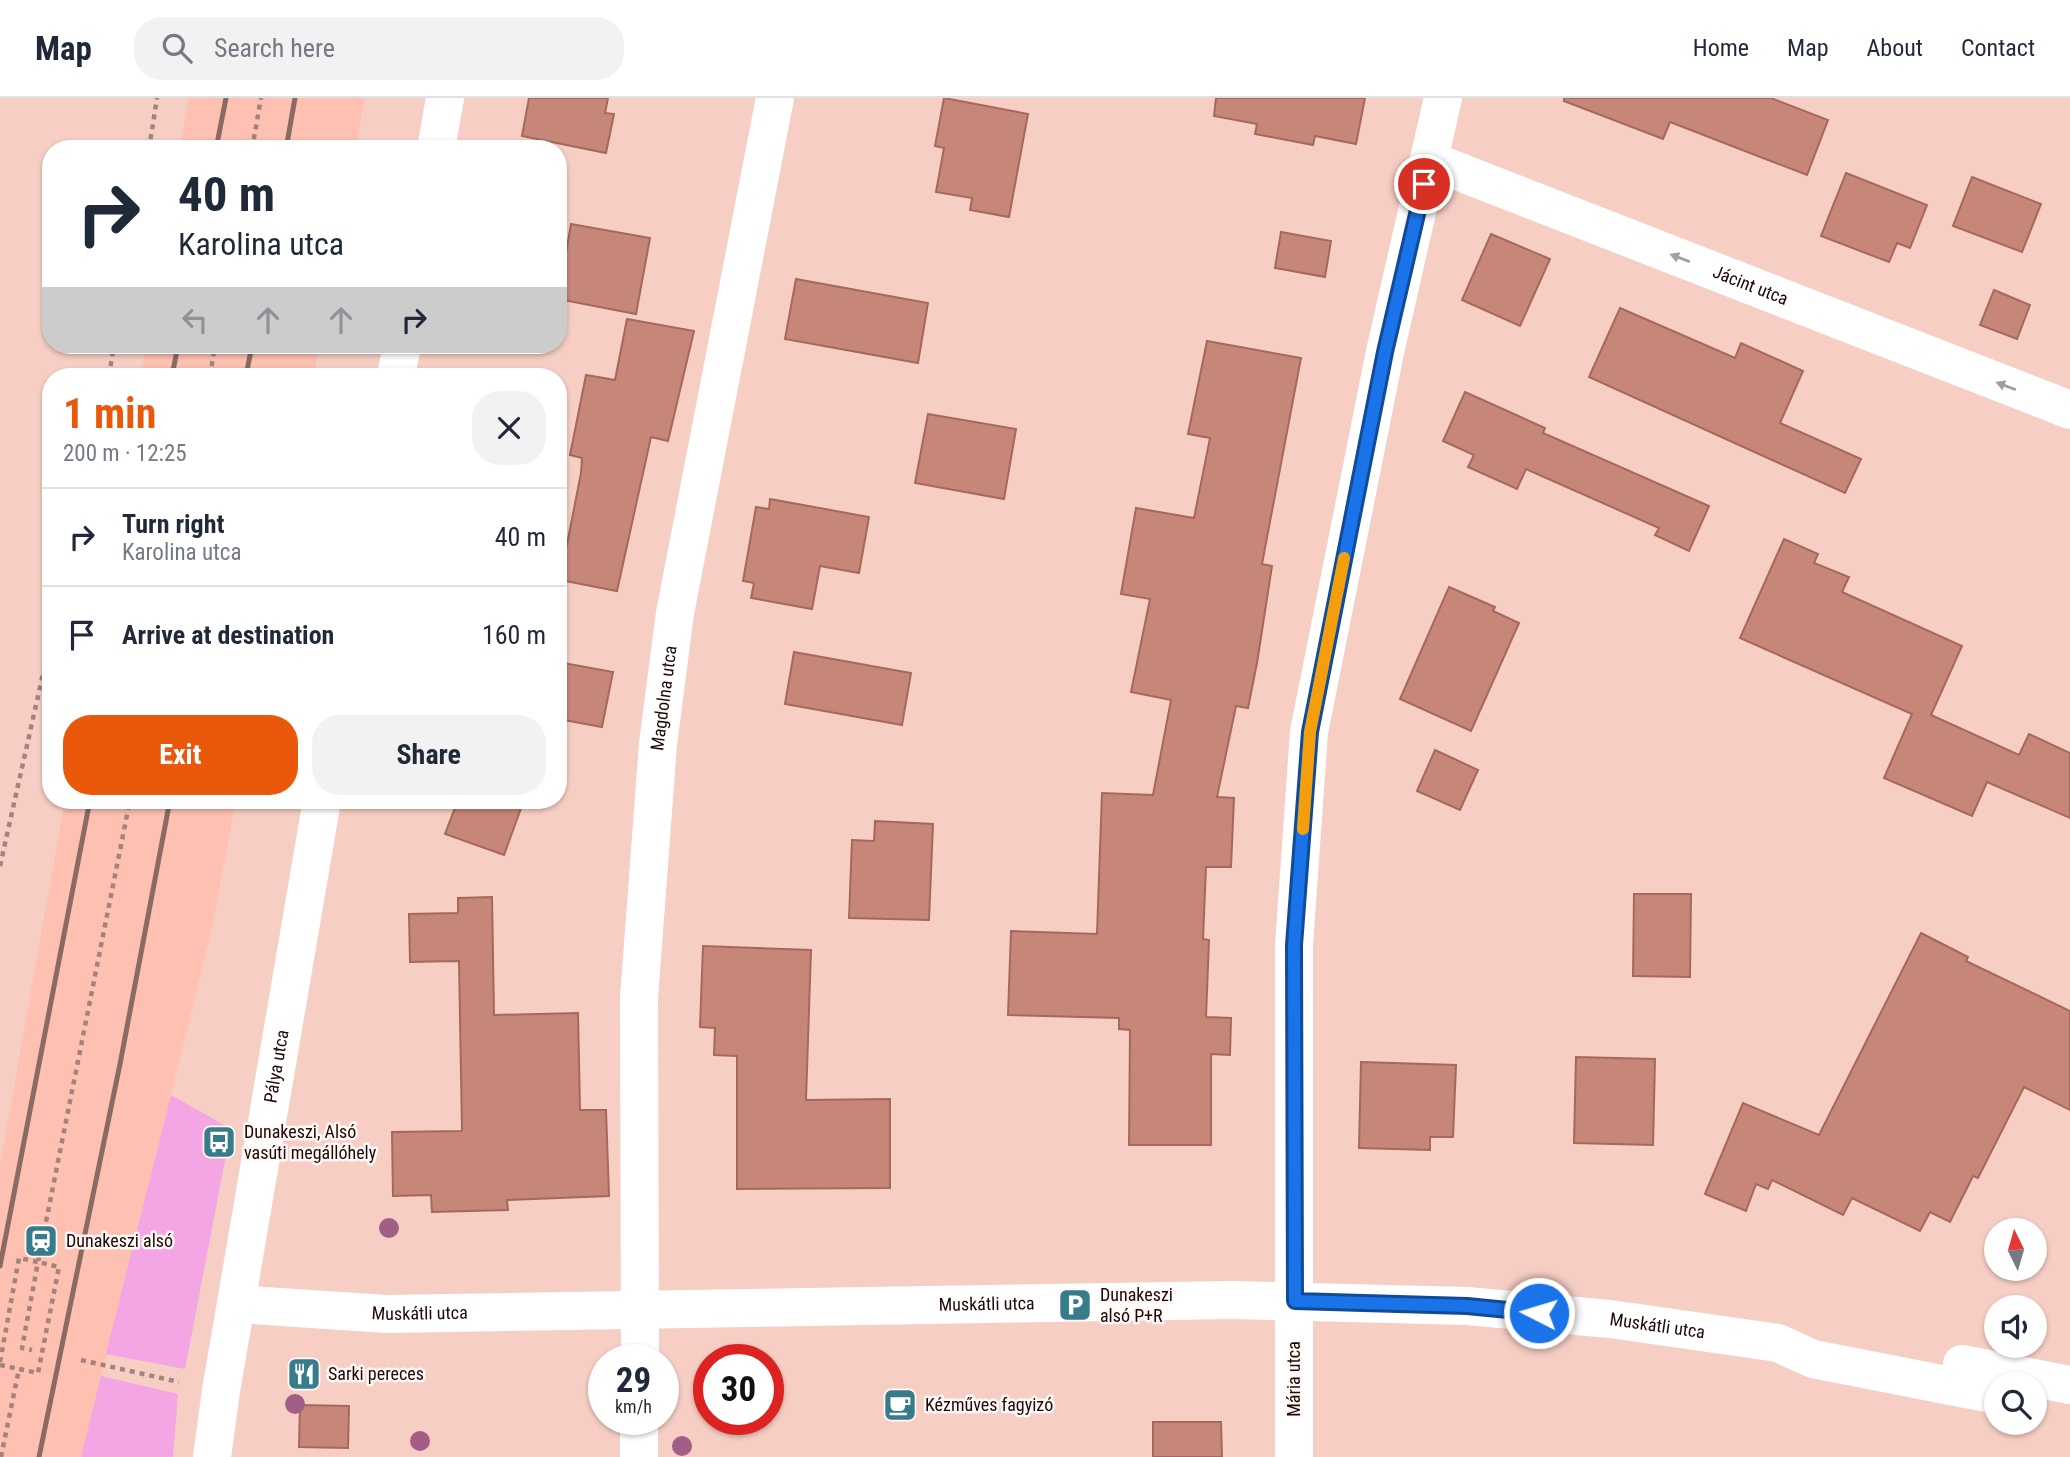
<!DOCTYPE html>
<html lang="en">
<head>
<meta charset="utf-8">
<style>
	body { margin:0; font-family:"Roboto Condensed",sans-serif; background:#f2f2f3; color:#1f2937; height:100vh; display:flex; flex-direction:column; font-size:26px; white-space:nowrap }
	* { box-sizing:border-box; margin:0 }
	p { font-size:23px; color:#747a83 }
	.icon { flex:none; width:38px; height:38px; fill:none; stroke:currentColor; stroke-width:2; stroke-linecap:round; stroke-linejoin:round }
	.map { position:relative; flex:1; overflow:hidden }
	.panel { position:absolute; left:42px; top:270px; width:525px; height:441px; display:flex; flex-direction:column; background:#fff; border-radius:28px; box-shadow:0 2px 5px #0004 }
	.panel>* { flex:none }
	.top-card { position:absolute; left:42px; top:42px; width:525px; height:214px; border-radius:28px; box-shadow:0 2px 5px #0004; background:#fff; color:#1f2937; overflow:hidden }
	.needle { width:46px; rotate:355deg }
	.controls { position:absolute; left:1984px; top:1120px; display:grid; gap:14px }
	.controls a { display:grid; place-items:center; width:63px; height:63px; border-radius:50%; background:#fff; box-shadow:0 2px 5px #0004; font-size:35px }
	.speed { position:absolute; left:588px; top:1246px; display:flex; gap:14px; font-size:35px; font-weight:700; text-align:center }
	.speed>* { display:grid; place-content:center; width:91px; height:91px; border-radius:50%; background:#fff; box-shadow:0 2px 5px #0004; line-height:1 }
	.speed small { font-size:18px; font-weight:400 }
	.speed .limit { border:10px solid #d22; background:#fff; color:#111 }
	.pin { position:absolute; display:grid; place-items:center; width:60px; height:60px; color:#fff; margin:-30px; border:4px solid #fff; border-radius:50%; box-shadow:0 2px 7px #0007 }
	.me { position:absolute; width:77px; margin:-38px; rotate:275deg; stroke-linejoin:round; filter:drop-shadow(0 0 5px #0008) }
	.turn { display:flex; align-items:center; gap:24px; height:147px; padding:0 21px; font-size:32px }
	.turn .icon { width:91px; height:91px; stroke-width:2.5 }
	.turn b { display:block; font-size:49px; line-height:60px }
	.lanes { display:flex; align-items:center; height:66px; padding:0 21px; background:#0003; justify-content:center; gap:35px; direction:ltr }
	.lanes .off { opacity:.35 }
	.round { display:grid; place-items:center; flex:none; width:74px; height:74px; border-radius:28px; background:#f2f2f3 }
	.headline { display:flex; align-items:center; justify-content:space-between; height:119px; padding:0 21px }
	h1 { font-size:42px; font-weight:700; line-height:52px; color:#ea580c }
	.button { display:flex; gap:14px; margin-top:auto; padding:14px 21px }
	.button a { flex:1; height:80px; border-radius:28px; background:#ea580c; color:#fff; font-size:28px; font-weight:700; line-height:80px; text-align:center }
	.button a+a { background:#f2f2f3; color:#1f2937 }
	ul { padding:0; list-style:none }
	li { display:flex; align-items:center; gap:21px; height:98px; padding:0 21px; border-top:2px solid #e0e1e3 }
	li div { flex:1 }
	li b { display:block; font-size:26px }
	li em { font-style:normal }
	header { display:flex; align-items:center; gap:42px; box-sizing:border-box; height:98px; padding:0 35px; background:#fff; border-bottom:2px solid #e0e1e3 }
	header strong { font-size:33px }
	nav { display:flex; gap:38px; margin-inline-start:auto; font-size:24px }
	.search { width:490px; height:63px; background:#f2f2f3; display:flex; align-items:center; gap:18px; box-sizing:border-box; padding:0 24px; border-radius:28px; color:#747a83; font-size:26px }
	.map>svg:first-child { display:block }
	.built { fill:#fdc0b1 }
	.green { fill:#f3a5e4 }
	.building { fill:#c78778; stroke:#a5685a; stroke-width:2 }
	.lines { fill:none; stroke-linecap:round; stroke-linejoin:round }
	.path { stroke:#a5837c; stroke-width:4.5; stroke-dasharray:5 5; stroke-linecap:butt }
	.minor { stroke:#fff; stroke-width:38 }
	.rail { stroke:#8a6b64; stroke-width:5 }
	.tree { fill:#a35e86 }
	.oneway { fill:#a59c9b }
	.route-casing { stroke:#114b97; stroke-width:18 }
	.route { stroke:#1a73e8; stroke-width:12 }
	.slow { stroke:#f59e0b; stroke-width:12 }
	.labels { text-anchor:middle; stroke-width:5; stroke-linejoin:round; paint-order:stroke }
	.street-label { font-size:18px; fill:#1e0804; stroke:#fff8f6 }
	.poi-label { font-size:18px; fill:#1e0804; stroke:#fff8f6; text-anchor:start }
</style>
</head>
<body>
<header>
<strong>Map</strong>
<div class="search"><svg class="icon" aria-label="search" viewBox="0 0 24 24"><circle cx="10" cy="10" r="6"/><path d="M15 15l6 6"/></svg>Search here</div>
<nav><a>Home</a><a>Map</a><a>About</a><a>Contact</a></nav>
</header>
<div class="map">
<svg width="2070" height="1359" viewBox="0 0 2070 1359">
	<rect width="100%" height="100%" fill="#f7cec4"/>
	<g class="built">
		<polygon points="189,0 365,0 355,51 180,51"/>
		<polygon points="146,247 319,247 314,278 140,278"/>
		<polygon points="65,702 236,702 211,835 81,1359 0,1359 0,1068"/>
	</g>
	<g class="green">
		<polygon points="171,997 231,1031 185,1271 106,1256"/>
		<polygon points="101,1278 178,1296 173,1359 81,1359"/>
	</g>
	<g class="building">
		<polygon points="529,0 608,0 605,15 614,16 606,55 522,38"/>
		<polygon points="944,0 1028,16 1009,119 970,112 972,100 936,94 944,50 935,48"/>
		<polygon points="1216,0 1365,0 1356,46 1315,38 1313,47 1255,36 1257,26 1214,18"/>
		<polygon points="1564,0 1771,0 1828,22 1807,77 1670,24 1663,41 1564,3"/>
		<polygon points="1846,75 1927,107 1910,150 1897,145 1889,164 1821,138"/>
		<polygon points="1972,79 2041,106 2022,154 1953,128"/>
		<polygon points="571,126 650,140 636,216 558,201"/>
		<polygon points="1281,134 1331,143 1325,179 1275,170"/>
		<polygon points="1491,136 1550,161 1520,228 1462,202"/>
		<polygon points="796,181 928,205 918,265 785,241"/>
		<polygon points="1994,192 2030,207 2017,241 1980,227"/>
		<polygon points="1620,210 1735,260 1741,245 1803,273 1780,325 1861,361 1845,395 1589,279"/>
		<polygon points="627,221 694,233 668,343 651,339 617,493 560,482 581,375 582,360 570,357 586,277 615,282"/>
		<polygon points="1207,243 1301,260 1262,466 1272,468 1257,565 1248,610 1236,608 1217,699 1234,700 1231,769 1206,769 1203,841 1209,842 1206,919 1231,920 1230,957 1211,956 1211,1047 1129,1047 1130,932 1119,931 1119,920 1008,917 1011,833 1097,836 1102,695 1153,697 1171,602 1131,594 1150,501 1121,496 1136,410 1194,420 1210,340 1188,336"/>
		<polygon points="1465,294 1545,330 1543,335 1709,408 1689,453 1655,437 1659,430 1526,371 1517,391 1468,369 1474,357 1443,343"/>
		<polygon points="928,316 1016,331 1004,401 915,385"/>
		<polygon points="770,401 869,419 859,475 820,468 812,511 751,500 754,485 743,483 756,409 769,411"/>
		<polygon points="1784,441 1818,456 1814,465 1849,479 1842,494 1962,548 1931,617 2019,657 2029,636 2070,655 2070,720 1987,684 1972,718 1884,680 1912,616 1740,540"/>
		<polygon points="1449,489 1495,509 1493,513 1519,525 1471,633 1400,601"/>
		<polygon points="794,554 911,575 902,627 785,606"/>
		<polygon points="558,564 613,574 602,629 558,621"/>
		<polygon points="1435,652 1478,672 1460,712 1417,693"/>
		<polygon points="458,702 524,702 504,757 445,736"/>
		<polygon points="875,723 933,726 929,822 849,820 852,742 874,743"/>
		<polygon points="1634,796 1691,796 1690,879 1633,878"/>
		<polygon points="492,799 494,917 578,915 580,1012 606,1012 609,1098 507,1102 508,1112 432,1114 431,1097 393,1098 392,1034 462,1033 459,863 410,864 409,816 458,815 458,800"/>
		<polygon points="1921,835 1968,859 1966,863 2070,913 2070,1012 2024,989 1978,1080 1973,1078 1950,1124 1930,1114 1920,1133 1852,1100 1843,1117 1772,1082 1768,1091 1756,1086 1746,1113 1705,1096 1743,1005 1819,1037"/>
		<polygon points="703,848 811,852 806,1002 890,1001 890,1090 737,1091 737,958 714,957 715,930 700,929"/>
		<polygon points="1576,959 1655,961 1653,1047 1574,1045"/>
		<polygon points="1361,964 1456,967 1453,1039 1430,1039 1430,1052 1359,1050"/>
		<polygon points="300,1307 349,1308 348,1350 299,1349"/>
		<polygon points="1153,1324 1221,1324 1222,1359 1153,1359"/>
	</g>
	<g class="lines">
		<g class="path">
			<polyline points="149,51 157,0"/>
			<polyline points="252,51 261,0"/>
			<polyline points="109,278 114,247"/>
			<polyline points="210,278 215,247"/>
			<polyline points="0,768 51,540"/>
			<polyline points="81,1262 179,1284"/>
			<polyline points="0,1264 19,1160 38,1164 22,1250 32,1252"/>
			<polyline points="0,1267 19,1271"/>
			<polyline points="1,1359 19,1271 38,1275 59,1169 38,1164 130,702"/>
		</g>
		<g class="minor">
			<polyline points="436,51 445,0"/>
			<path id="s1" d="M1429,62L2070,312"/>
			<polyline points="396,278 402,247"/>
			<path id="s2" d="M236,1206L387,1216L1232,1202L1467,1208L1610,1221L1778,1245L1813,1261L1997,1297"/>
			<path id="s3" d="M640,1262L639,900L658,646L675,515L775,0"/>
			<polyline points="1962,1266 2070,1287"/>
			<path id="s4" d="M212,1359L221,1293L322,702"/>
			<polyline points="639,1359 639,1321"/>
			<polyline points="1294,1359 1294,847 1309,634 1385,254 1443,0"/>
		</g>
		<g class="rail">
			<polyline points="216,51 226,0"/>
			<polyline points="286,51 295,0"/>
			<polyline points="172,278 178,247"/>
			<polyline points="246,278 252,247"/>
			<polyline points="0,1168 90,702"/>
			<polyline points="39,1359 120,966 170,702"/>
		</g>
	</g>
	<g class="tree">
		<circle cx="389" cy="1130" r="10"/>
		<circle cx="295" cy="1306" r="10"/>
		<circle cx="420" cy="1343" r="10"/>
		<circle cx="682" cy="1348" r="10"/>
	</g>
	<defs><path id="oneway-solid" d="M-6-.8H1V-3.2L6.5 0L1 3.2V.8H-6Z" transform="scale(1.75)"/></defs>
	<g class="oneway">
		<use href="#oneway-solid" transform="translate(1680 160) rotate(-159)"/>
		<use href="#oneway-solid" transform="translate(2006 288) rotate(-159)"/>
	</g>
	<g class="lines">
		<defs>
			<polyline id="route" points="1424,86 1385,254 1310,634 1294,847 1295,1203 1467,1208 1539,1215"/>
		</defs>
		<use href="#route" class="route-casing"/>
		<use href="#route" class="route"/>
		<polyline class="slow" points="1303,731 1310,634 1344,460"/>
	</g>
	<defs>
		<symbol id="bus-square" viewBox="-11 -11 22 22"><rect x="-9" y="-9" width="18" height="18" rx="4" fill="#377c8a" stroke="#fff8f6"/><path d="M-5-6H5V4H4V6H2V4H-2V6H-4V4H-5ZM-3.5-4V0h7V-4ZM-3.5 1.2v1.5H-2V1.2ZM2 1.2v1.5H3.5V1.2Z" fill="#fff"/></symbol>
		<symbol id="station-square" viewBox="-11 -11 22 22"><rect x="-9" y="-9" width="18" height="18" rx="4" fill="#377c8a" stroke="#fff8f6"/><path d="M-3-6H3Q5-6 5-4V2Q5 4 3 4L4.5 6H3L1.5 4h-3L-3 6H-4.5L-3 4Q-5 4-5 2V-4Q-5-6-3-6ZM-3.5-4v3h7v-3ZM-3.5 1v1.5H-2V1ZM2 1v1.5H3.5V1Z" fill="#fff"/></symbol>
		<symbol id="parking-square" viewBox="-11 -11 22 22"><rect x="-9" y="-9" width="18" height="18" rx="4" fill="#377c8a" stroke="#fff8f6"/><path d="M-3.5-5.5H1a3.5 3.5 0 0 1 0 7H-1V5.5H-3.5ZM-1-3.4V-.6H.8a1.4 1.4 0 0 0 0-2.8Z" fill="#fff"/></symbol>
		<symbol id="restaurant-square" viewBox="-11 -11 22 22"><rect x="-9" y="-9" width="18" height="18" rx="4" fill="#377c8a" stroke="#fff8f6"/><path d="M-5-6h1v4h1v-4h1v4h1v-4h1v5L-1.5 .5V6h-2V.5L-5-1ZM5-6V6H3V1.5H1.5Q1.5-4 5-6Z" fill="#fff"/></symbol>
		<symbol id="cafe-square" viewBox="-11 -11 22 22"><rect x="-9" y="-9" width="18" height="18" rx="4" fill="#377c8a" stroke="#fff8f6"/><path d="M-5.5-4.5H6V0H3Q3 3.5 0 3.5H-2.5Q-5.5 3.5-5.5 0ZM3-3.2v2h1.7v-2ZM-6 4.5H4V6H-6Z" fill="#fff"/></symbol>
	</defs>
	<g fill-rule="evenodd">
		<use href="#bus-square" x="200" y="1025" width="38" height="38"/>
		<use href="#station-square" x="22" y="1124" width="38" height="38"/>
		<use href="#parking-square" x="1056" y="1188" width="38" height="38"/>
		<use href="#restaurant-square" x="285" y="1257" width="38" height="38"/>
		<use href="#cafe-square" x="881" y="1288" width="38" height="38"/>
	</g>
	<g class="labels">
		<g class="street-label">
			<text dy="6" stroke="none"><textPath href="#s1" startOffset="345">Jácint utca</textPath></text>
			<text dy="6" stroke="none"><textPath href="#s3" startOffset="663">Magdolna utca</textPath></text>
			<text dy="6" stroke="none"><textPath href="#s4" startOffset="396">Pálya utca</textPath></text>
			<text dy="6" stroke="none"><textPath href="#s2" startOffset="751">Muskátli utca</textPath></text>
			<text dy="6" stroke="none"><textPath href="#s2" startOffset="184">Muskátli utca</textPath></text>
			<text dy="6" stroke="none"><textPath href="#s2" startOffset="1423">Muskátli utca</textPath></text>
			<text transform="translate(1294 1281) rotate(-90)" y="6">Mária utca</text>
		</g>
		<g class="poi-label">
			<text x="244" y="1040">Dunakeszi, Alsó<tspan x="244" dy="21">vasúti megállóhely</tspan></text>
			<text x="66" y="1149">Dunakeszi alsó</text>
			<text x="1100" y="1203">Dunakeszi<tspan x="1100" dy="21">alsó P+R</tspan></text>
			<text x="328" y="1282">Sarki pereces</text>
			<text x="925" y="1313">Kézműves fagyizó</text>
		</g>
	</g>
</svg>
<div class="controls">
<a><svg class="needle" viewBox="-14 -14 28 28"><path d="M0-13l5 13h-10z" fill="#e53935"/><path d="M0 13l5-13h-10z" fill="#747a83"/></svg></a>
<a><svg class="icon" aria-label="sound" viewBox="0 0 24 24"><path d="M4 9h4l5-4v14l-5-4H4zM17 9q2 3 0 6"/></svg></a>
<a><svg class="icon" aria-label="search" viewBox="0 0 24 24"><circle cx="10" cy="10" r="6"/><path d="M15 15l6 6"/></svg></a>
</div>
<div class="speed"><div>29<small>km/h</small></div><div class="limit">30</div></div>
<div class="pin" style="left:1424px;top:86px;background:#d93025"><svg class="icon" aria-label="arrive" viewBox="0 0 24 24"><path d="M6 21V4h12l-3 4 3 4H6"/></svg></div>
<svg class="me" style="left:1539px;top:1215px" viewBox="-20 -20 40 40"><circle r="17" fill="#1a73e8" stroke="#fff" stroke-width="3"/><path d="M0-11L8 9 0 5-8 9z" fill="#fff"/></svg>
<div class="top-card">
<div class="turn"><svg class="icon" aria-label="right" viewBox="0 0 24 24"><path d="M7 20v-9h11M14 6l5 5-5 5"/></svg><div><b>40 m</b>Karolina utca</div></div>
<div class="lanes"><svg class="icon off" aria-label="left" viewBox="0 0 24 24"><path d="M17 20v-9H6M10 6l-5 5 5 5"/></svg><svg class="icon off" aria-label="ahead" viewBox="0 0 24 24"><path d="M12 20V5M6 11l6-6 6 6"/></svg><svg class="icon off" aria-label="ahead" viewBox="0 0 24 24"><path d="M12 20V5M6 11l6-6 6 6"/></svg><svg class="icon" aria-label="right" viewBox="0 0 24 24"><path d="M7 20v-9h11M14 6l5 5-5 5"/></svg></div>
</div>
<section class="panel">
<div class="headline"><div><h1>1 min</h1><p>200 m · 12:25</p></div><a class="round"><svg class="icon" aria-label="close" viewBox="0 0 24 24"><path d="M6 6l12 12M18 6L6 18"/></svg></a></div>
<ul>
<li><svg class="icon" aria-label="right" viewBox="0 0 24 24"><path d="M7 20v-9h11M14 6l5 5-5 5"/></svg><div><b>Turn right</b><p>Karolina utca</p></div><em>40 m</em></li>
<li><svg class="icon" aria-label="arrive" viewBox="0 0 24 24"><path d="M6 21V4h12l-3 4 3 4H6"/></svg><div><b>Arrive at destination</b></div><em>160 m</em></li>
</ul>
<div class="button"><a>Exit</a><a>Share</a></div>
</section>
</div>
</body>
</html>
